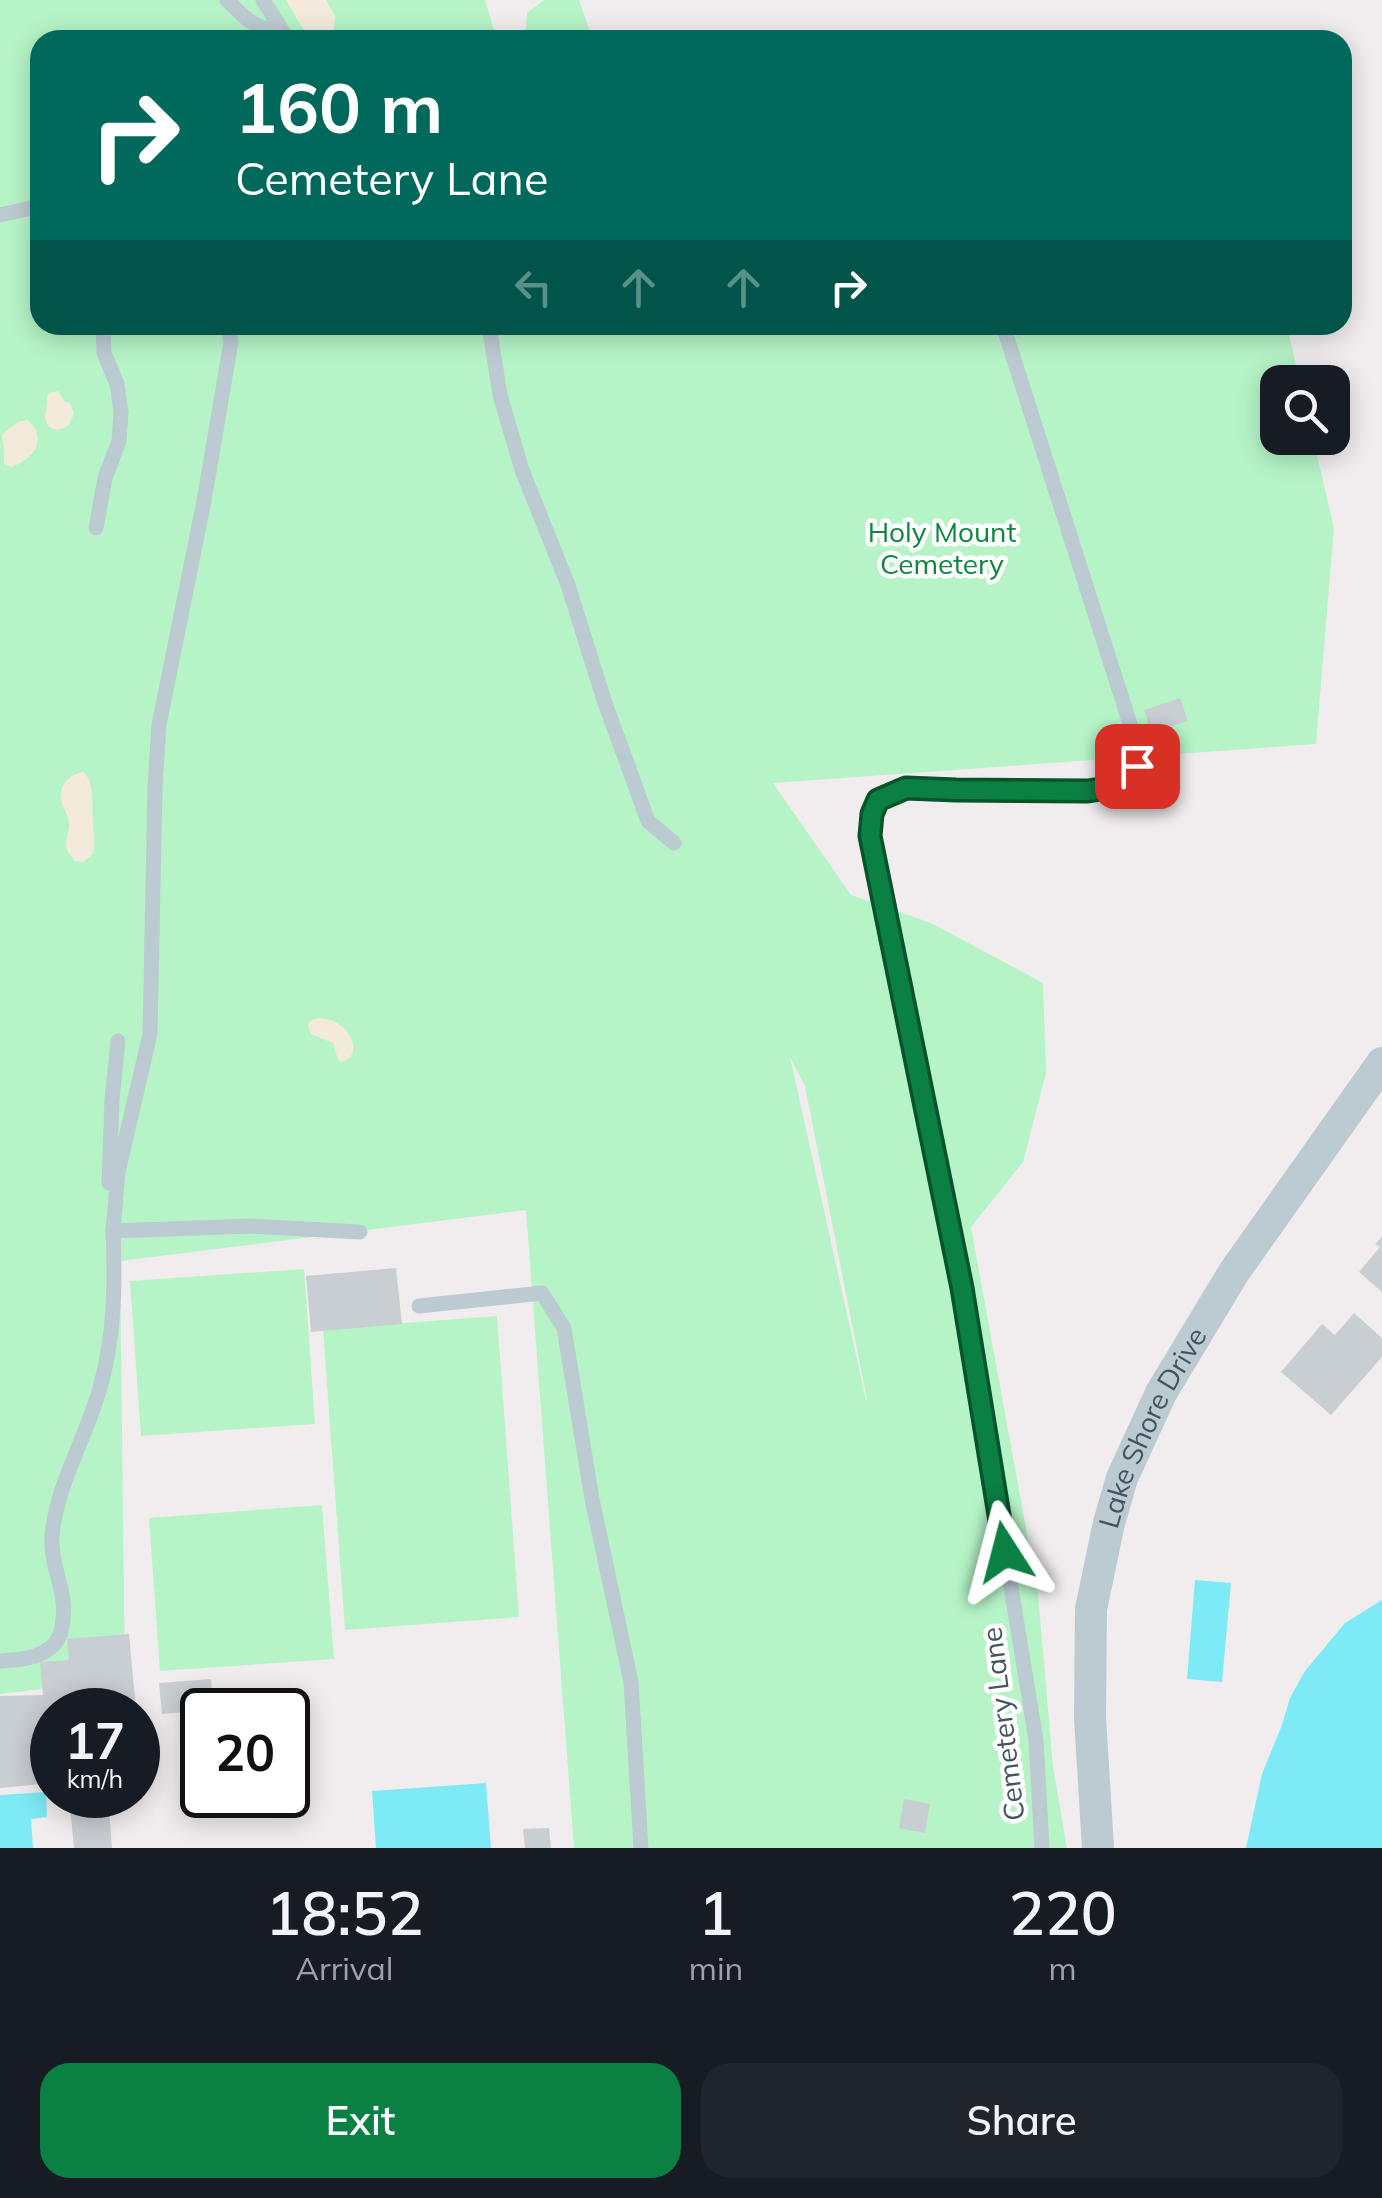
<!DOCTYPE html>
<html lang="en">
<head>
<meta charset="utf-8">
<style>
	body { margin:0; font-family:Mulish,sans-serif; background:#20242c; color:#f1f3f6; height:100vh; display:flex; flex-direction:column; font-size:38px; white-space:nowrap }
	* { box-sizing:border-box; margin:0 }
	p { font-size:32px; color:#9ea1a6 }
	.icon { flex:none; width:55px; height:55px; fill:none; stroke:currentColor; stroke-width:2; stroke-linecap:round; stroke-linejoin:round }
	.map { position:relative; height:1848px; overflow:hidden }
	.side { display:flex; flex-direction:column; background:#171b24; flex:1 }
	.side>* { flex:none }
	.guide { position:absolute; left:30px; top:30px; width:1322px; height:305px; border-radius:30px; box-shadow:0 5px 25px #0003; background:#00695c; color:#fff; overflow:hidden }
	.buttons { position:absolute; left:1260px; top:365px; display:grid; gap:20px }
	.buttons a { display:grid; place-items:center; width:90px; height:90px; border-radius:20px; background:#171b24; box-shadow:0 5px 25px #0003; font-size:50px }
	.speed { position:absolute; left:30px; top:1688px; display:flex; gap:20px; font-size:50px; font-weight:700; text-align:center }
	.speed>* { display:grid; place-content:center; width:130px; height:130px; border-radius:50%; background:#171b24; box-shadow:0 5px 25px #0003; line-height:1 }
	.speed small { font-size:25px; font-weight:400 }
	.speed .limit { border:5px solid #111; border-radius:15px; background:#fff; color:#111 }
	.pin { position:absolute; display:grid; place-items:center; width:85px; height:85px; color:#fff; margin:-42px; border-radius:20px; box-shadow:0 5px 15px #0006 }
	.me { position:absolute; width:110px; margin:-55px; rotate:351deg; stroke-linejoin:round; filter:drop-shadow(0 0 8px #0008) }
	.turn { display:flex; align-items:center; gap:35px; height:210px; padding:0 40px; font-size:45px }
	.turn .icon { width:130px; height:130px; stroke-width:2.5 }
	.turn b { display:block; font-size:70px; line-height:85px }
	.lanes { display:flex; align-items:center; height:95px; padding:0 40px; background:#0003; justify-content:center; gap:50px; direction:ltr }
	.lanes .off { opacity:.35 }
	.eta { display:flex; justify-content:space-evenly; align-items:center; height:170px; text-align:center }
	.eta b { font-size:60px; font-weight:600; line-height:70px }
	.primary-button { display:flex; gap:20px; margin-top:auto; padding:20px 40px }
	.primary-button a { flex:1; height:115px; border-radius:30px; background:#0b8043; color:#fff; font-size:40px; font-weight:600; line-height:115px; text-align:center }
	.primary-button a+a { background:#20242c; color:#f1f3f6 }
	.map>svg:first-child { display:block }
	.green { fill:#b6f4c7; fill-rule:evenodd }
	.sand { fill:#f4eadc }
	.water { fill:#7deaf6 }
	.building { fill:#c9ced3 }
	.lines { fill:none; stroke-linecap:round; stroke-linejoin:round }
	.service { stroke:#bccad2; stroke-width:15 }
	.minor { stroke:#bccad2; stroke-width:32 }
	.route-casing { stroke:#07532c; stroke-width:25 }
	.route { stroke:#0b8043; stroke-width:18 }
	.labels { text-anchor:middle; stroke-width:9; stroke-linejoin:round; paint-order:stroke }
	.park-label { font-size:28px; fill:#0c873c; stroke:#fff }
	.street-label { font-size:28px; fill:#44545d; stroke:#fff }
</style>
</head>
<body>
<div class="map">
<svg width="1382" height="1848" viewBox="0 0 1382 1848">
	<rect width="100%" height="100%" fill="#f1edee"/>
	<g class="green">
		<path d="M0,0H485L497,40H40V325H1287L1300,382H1278V438H1313L1334,528L1316,744L773,783L851,895L931,923L1043,983L1046,1073L1023,1162L971,1227L1038,1594L1053,1767L1067,1848H574L526,1210L120,1261L125,1679L0,1694ZM790,1057L805,1086L867,1400H866Z"/>
		<polygon points="544,0 579,0 593,40 525,40 527,13"/>
		<polygon points="304,1269 315,1424 141,1436 130,1281"/>
		<polygon points="497,1316 519,1617 345,1630 323,1329"/>
		<polygon points="322,1505 334,1659 160,1671 149,1518"/>
	</g>
	<g class="sand">
		<polygon points="286,0 326,0 335,16 334,29 325,35 310,35 301,26"/>
		<path d="M58,391L65,402L70,403L74,414L68,426L57,430C37,424 49,411 47,396L50,393Z"/>
		<path d="M27,420C50,438 33,460 11,467L4,464C4,458 5,452 4,447C1,433 0,436 11,427C23,420 13,423 27,420Z"/>
		<path d="M84,772C96,787 91,803 93,820C93,833 96,842 93,854L83,862L75,861C59,843 69,842 69,823C69,816 66,815 64,808C56,790 65,775 84,772Z"/>
		<path d="M320,1018C327,1019 331,1019 337,1023C352,1031 363,1056 341,1062L338,1059L333,1043L311,1034L308,1025L311,1020Z"/>
	</g>
	<g class="water">
		<polygon points="1195,1580 1231,1583 1222,1682 1187,1679"/>
		<polygon points="1382,1600 1382,1848 1246,1848 1262,1774 1282,1725 1290,1698 1305,1671 1345,1623"/>
		<polygon points="486,1783 491,1848 376,1848 372,1791"/>
		<polygon points="46,1792 47,1817 31,1819 33,1848 0,1848 0,1795"/>
	</g>
	<g class="building">
		<polygon points="1180,698 1188,721 1151,733 1144,710"/>
		<polygon points="1382,1237 1382,1292 1359,1272 1380,1247 1375,1244"/>
		<polygon points="396,1268 402,1324 311,1332 306,1276"/>
		<polygon points="1354,1313 1382,1338 1382,1357 1331,1415 1281,1372 1322,1324 1335,1335"/>
		<polygon points="129,1634 136,1710 52,1710 52,1783 0,1788 0,1696 43,1695 40,1662 69,1660 67,1639"/>
		<polygon points="211,1679 213,1710 162,1714 159,1683"/>
		<polygon points="90,1795 91,1811 109,1809 112,1848 74,1848 69,1796"/>
		<polygon points="904,1799 930,1804 925,1833 899,1828"/>
		<polygon points="549,1828 551,1848 525,1848 523,1829"/>
	</g>
	<g class="lines">
		<g class="service">
			<path d="M227,0C247,20 254,29 283,32"/>
			<polyline points="263,0 285,35"/>
			<polyline points="0,215 40,206"/>
			<polyline points="489,325 500,395 522,470 568,585 604,700 648,821 674,843"/>
			<path d="M1003,325L1131,727C1144,773 1135,783 1088,791L906,788L878,800L871,814V836L962,1288L1036,1740L1042,1848"/>
			<polyline points="96,528 105,478 119,441 121,412 117,384 104,353 103,325"/>
			<polyline points="109,1183 112,1099 118,1041"/>
			<polyline points="113,1231 118,1172 150,1034 155,787 159,725 204,501 231,342 228,325"/>
			<polyline points="419,1306 542,1293 564,1328 592,1499 631,1682 641,1848"/>
			<path d="M0,1661C21,1660 50,1658 60,1635C62,1631 62,1625 63,1620C67,1590 50,1566 52,1537C56,1484 88,1435 101,1384C115,1334 115,1282 113,1231L251,1226L360,1232"/>
		</g>
		<path class="minor" id="s1" d="M1098,1848L1090,1718L1091,1609L1109,1523L1122,1478L1161,1393L1234,1272L1382,1063"/>
	</g>
	<g class="lines">
		<defs>
			<polyline id="route" points="1005,1552 962,1288 870,836 872,814 878,800 906,788 956,790 1088,791 1113,787 1129,777 1137,766"/>
		</defs>
		<use href="#route" class="route-casing"/>
		<use href="#route" class="route"/>
	</g>
	<g class="labels">
		<g class="park-label">
			<text x="942" y="542">Holy Mount<tspan x="942" dy="32">Cemetery</tspan></text>
		</g>
		<g class="street-label">
			<text dy="10" stroke="none"><textPath href="#s1" startOffset="432">Lake Shore Drive</textPath></text>
			<text transform="translate(1003 1724) rotate(-97)" y="10">Cemetery Lane</text>
		</g>
	</g>
</svg>
<div class="buttons">
<a><svg class="icon" aria-label="search" viewBox="0 0 24 24"><circle cx="10" cy="10" r="6"/><path d="M15 15l6 6"/></svg></a>
</div>
<div class="speed"><div>17<small>km/h</small></div><div class="limit">20</div></div>
<div class="pin" style="left:1137px;top:766px;background:#d93025"><svg class="icon" aria-label="arrive" viewBox="0 0 24 24"><path d="M6 21V4h12l-3 4 3 4H6"/></svg></div>
<svg class="me" style="left:1005px;top:1552px" viewBox="-20 -20 40 40"><path d="M0-17L14 15 0 8-14 15z" fill="#0b8043" stroke="#fff" stroke-width="4"/></svg>
<div class="guide">
<div class="turn"><svg class="icon" aria-label="right" viewBox="0 0 24 24"><path d="M7 20v-9h11M14 6l5 5-5 5"/></svg><div><b>160 m</b>Cemetery Lane</div></div>
<div class="lanes"><svg class="icon off" aria-label="left" viewBox="0 0 24 24"><path d="M17 20v-9H6M10 6l-5 5 5 5"/></svg><svg class="icon off" aria-label="ahead" viewBox="0 0 24 24"><path d="M12 20V5M6 11l6-6 6 6"/></svg><svg class="icon off" aria-label="ahead" viewBox="0 0 24 24"><path d="M12 20V5M6 11l6-6 6 6"/></svg><svg class="icon" aria-label="right" viewBox="0 0 24 24"><path d="M7 20v-9h11M14 6l5 5-5 5"/></svg></div>
</div>
</div>
<section class="side">
<div class="eta">
<div><b>18:52</b><p>Arrival</p></div>
<div><b>1</b><p>min</p></div>
<div><b>220</b><p>m</p></div>
</div>
<div class="primary-button"><a>Exit</a><a>Share</a></div>
</section>
</body>
</html>
